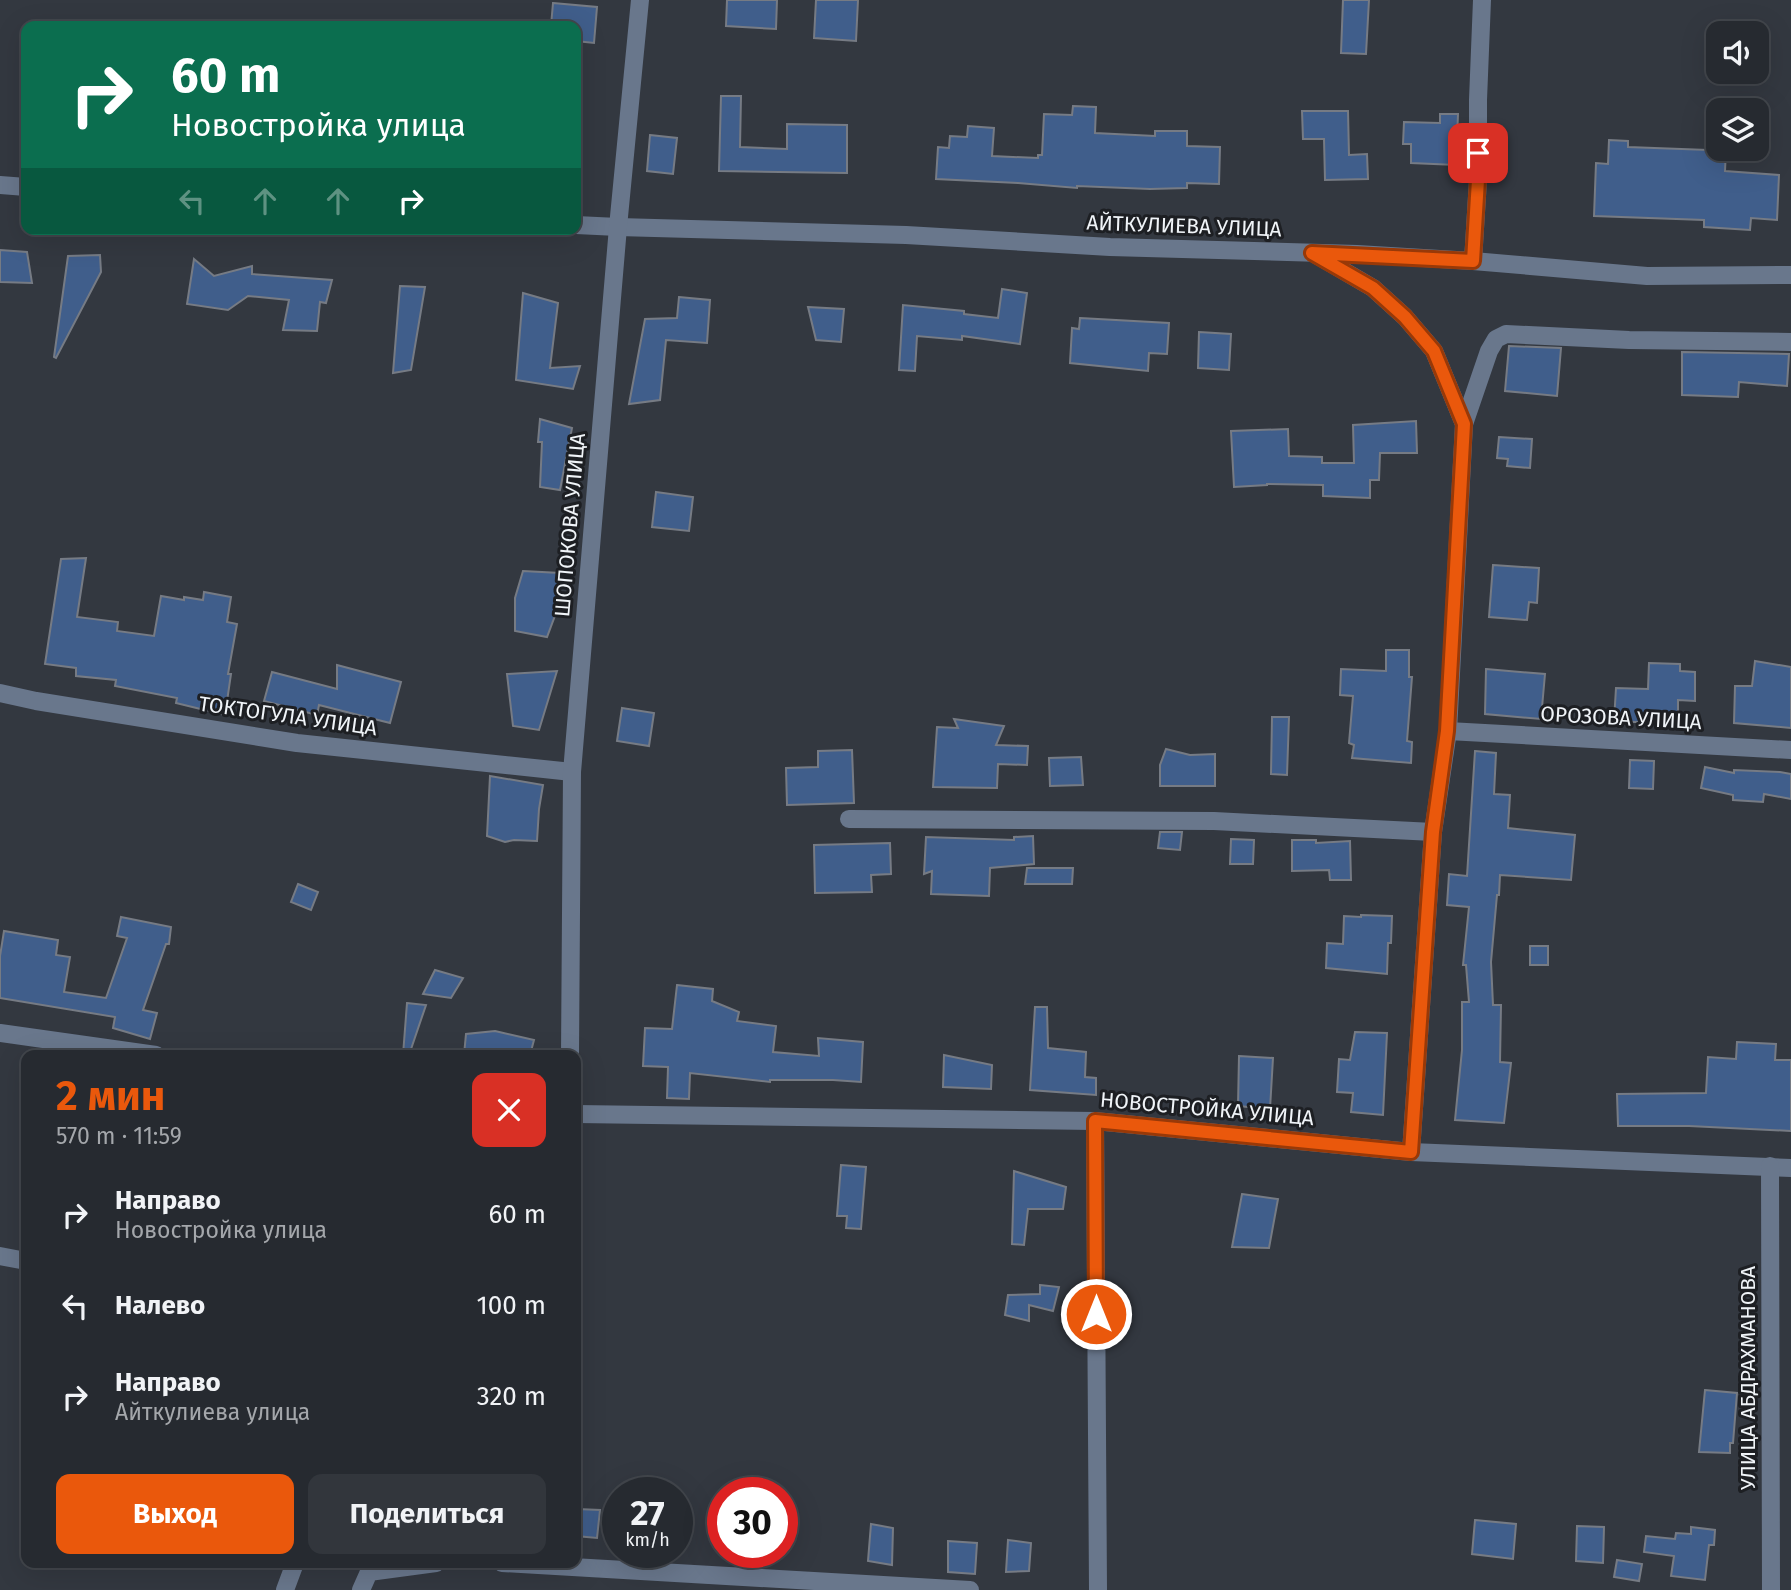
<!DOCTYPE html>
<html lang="ru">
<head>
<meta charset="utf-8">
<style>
	body { margin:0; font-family:"Fira Sans",sans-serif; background:#32363c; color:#f1f3f6; height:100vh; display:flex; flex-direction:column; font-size:26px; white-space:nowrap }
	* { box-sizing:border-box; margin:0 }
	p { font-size:23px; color:#a4a7ab }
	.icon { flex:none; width:38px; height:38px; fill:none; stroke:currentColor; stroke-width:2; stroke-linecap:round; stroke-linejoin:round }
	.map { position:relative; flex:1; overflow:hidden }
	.side { position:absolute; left:21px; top:1050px; width:560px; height:518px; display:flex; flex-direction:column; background:#262a30; border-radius:14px; box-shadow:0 7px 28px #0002,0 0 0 2px #42464c }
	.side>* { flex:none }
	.top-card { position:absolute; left:21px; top:21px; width:560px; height:214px; border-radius:14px; box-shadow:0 7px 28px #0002,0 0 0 2px #42464c; background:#0b6e4f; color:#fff; overflow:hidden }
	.tools { position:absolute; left:1706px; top:21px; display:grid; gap:14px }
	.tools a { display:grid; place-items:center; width:63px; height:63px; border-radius:14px; background:#262a30; box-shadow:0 7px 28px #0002,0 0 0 2px #42464c; font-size:35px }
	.speed { position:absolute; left:602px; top:1477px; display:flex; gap:14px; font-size:35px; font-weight:700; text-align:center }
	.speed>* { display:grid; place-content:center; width:91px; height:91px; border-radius:50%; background:#262a30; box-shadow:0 7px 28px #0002,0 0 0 2px #42464c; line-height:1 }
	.speed small { font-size:18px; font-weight:400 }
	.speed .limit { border:10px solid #d22; background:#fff; color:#111 }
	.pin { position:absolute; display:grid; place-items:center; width:60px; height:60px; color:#fff; margin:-30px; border-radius:14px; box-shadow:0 4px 10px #0006 }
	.me { position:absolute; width:77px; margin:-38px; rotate:0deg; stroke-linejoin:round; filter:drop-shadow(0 0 5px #0008) }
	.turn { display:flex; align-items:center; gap:24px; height:147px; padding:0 35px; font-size:32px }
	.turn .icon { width:91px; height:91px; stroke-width:2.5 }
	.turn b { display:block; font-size:49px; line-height:60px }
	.lanes { display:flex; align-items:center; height:66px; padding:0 35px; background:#0003; justify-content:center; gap:35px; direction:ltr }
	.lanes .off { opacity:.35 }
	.round { display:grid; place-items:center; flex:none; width:74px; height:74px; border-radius:14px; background:#32363c }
	.summary { display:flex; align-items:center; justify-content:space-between; height:119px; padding:0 35px }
	h1 { font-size:42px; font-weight:700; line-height:52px; color:#ea580c }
	.cta { display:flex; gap:14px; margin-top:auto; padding:14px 35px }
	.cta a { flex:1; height:80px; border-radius:14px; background:#ea580c; color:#fff; font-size:28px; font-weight:700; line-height:80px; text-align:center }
	.cta a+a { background:#32363c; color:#f1f3f6 }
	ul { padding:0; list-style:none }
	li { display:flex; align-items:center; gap:21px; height:91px; padding:0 35px }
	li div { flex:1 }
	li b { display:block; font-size:26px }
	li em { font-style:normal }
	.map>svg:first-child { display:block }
	.building { fill:#405e8b; stroke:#767b84; stroke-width:2 }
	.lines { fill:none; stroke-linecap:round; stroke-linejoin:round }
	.minor { stroke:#69778c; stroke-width:18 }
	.route-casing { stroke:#983908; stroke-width:18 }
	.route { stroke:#ea580c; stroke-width:12 }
	.labels { text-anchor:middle; stroke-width:6; stroke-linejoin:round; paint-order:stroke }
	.street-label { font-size:21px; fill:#f0f4f8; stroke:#1d1f23 }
</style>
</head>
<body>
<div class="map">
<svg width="1791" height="1590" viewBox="0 0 1791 1590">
	<rect width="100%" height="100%" fill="#333840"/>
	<g class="building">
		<polygon points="727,0 777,0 776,29 726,26"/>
		<polygon points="816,0 858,0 856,41 814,38"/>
		<polygon points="1343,0 1369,0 1366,54 1341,53"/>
		<polygon points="553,3 597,7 594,43 576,41 576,26 551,26"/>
		<polygon points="721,96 741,96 740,147 787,149 787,124 847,125 847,173 719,171"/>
		<polygon points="1073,106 1096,107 1095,133 1155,136 1155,131 1187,131 1187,146 1220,147 1219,184 1187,183 1187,188 1150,189 1077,186 1077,188 1018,183 936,179 938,147 949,148 950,136 967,137 968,126 994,128 992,156 1038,158 1038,155 1042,155 1044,114 1072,115"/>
		<polygon points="1302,111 1348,111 1349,155 1367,154 1368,179 1325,180 1324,139 1303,139"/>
		<polygon points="1440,114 1458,114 1456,165 1411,163 1411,144 1403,144 1404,122 1440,123"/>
		<polygon points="650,135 677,138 673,174 647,171"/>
		<polygon points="1609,140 1628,141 1628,147 1708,150 1708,149 1726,149 1725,171 1779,175 1777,220 1751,218 1750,230 1704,227 1704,220 1594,216 1596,163 1608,164"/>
		<polygon points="0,250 27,252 32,283 0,282"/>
		<polygon points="100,255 101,272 56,358 54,357 68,256"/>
		<polygon points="194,259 214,276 252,266 252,274 332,280 326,303 320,302 317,331 283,330 289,300 248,296 228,310 187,304"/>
		<polygon points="400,286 425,287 411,370 393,373"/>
		<polygon points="1002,289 1027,293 1020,344 962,336 962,340 917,336 915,371 899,370 903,305 964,311 964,314 998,318"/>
		<polygon points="523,293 558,303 550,368 580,366 573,389 516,380"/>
		<polygon points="679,297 710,300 707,343 666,340 660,400 629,404 645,319 677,318"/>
		<polygon points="808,307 844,309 841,342 816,340"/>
		<polygon points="1080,318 1169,323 1167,354 1149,353 1148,371 1070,363 1072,328 1079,329"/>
		<polygon points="1199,332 1231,334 1229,370 1198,368"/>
		<polygon points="1509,346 1561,348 1557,396 1505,391"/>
		<polygon points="1682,352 1789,354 1787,386 1739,382 1738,397 1682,395"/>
		<polygon points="540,419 572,428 560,490 540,487 542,442 538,442"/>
		<polygon points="1416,421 1417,453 1380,453 1379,480 1370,480 1370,498 1323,496 1323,485 1267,484 1267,485 1234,487 1231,431 1288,429 1289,456 1322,457 1322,463 1354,463 1353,425"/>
		<polygon points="1499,437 1532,439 1530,468 1507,466 1508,459 1497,458"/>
		<polygon points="656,492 693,497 689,531 652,527"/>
		<polygon points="86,558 77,617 118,622 117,631 154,636 161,596 184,600 184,597 203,600 204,592 231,597 227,622 237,624 228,674 231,674 225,715 176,703 177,698 115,686 116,680 76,676 76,668 45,664 61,559"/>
		<polygon points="1493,565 1539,568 1537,603 1529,602 1527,620 1489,617"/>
		<polygon points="523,571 560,573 554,612 556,613 547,637 515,631 515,598"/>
		<polygon points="1386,650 1409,650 1409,677 1412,677 1407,741 1412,742 1411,763 1352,758 1354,745 1349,743 1353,696 1340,695 1341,669 1386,671"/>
		<polygon points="1755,661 1791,667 1791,728 1734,723 1735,686 1752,686"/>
		<polygon points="1649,663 1680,664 1680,671 1695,672 1695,701 1678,700 1678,724 1614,721 1616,688 1648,689"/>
		<polygon points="337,665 401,682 390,723 319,705 317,715 264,701 272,672 337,689"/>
		<polygon points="1486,669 1545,674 1541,719 1485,714"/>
		<polygon points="557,671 539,730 513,726 507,674"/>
		<polygon points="622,708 654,713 649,746 617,741"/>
		<polygon points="1272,717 1289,717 1287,775 1271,774"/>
		<polygon points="954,719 1004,726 996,745 1028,746 1027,765 998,764 997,788 933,787 937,727 958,728"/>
		<polygon points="1166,749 1190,755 1215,754 1215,786 1160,786 1160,765"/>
		<polygon points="852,750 854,803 787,805 786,768 818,767 818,751"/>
		<polygon points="1475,751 1496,753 1494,794 1510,795 1508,828 1575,835 1571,880 1500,875 1499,895 1497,895 1491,962 1493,1005 1501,1005 1500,1062 1511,1063 1504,1123 1455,1120 1462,1050 1462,1002 1469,1002 1466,965 1463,965 1469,907 1447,905 1449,874 1467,876"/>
		<polygon points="1081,757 1083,785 1050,786 1049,758"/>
		<polygon points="1630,760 1654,761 1653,789 1629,788"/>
		<polygon points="1705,767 1734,773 1734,770 1780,772 1791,774 1791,799 1764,794 1763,802 1733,800 1733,795 1701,788"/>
		<polygon points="490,776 543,785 539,809 537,841 514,840 505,842 487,836"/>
		<polygon points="1160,832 1182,832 1180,850 1158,848"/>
		<polygon points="1033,836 1034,864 990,868 989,896 931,894 932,871 924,874 926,837 1014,840 1014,837"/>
		<polygon points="1231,839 1254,840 1253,864 1230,864"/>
		<polygon points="1292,840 1316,840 1316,843 1350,841 1351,880 1330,880 1329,870 1292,871"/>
		<polygon points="890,843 891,874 871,875 872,892 815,893 814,845"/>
		<polygon points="1027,868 1073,868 1072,884 1025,884"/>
		<polygon points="298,884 318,892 311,910 291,902"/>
		<polygon points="1361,915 1392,916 1391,943 1388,943 1387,974 1326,968 1327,943 1343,944 1344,916 1361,917"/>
		<polygon points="121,917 171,927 169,944 166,944 143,1010 157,1013 150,1039 113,1028 115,1017 0,998 0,956 4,931 58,940 56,955 70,957 64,992 106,998 127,938 117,936"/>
		<rect x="1530" y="946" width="18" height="19"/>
		<polygon points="435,970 463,978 451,998 423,994"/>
		<polygon points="677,985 713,989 712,1001 739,1012 737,1021 776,1026 773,1052 819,1056 818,1038 863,1042 861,1082 833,1080 770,1080 770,1082 690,1073 689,1099 667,1098 668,1067 643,1066 645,1028 672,1029"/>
		<polygon points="407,1003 426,1005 409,1055 403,1055"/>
		<polygon points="1035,1007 1047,1007 1048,1048 1086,1052 1085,1077 1096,1078 1096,1095 1030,1090"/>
		<polygon points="495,1031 534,1040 530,1055 464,1055 466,1034"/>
		<polygon points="1355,1032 1387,1033 1383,1115 1351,1112 1353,1093 1337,1092 1339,1059 1350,1060"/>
		<polygon points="1737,1042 1776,1044 1775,1060 1791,1060 1791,1131 1689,1126 1618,1126 1617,1094 1706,1093 1708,1057 1736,1059"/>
		<polygon points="944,1055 992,1065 991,1089 943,1087"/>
		<polygon points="1239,1056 1273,1058 1270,1109 1238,1106"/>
		<polygon points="841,1165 866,1167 861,1229 846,1228 847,1216 837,1216"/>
		<polygon points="1014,1171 1066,1187 1063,1209 1028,1209 1024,1245 1012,1244"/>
		<polygon points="1242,1194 1278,1199 1269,1248 1232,1247"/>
		<polygon points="1040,1285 1059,1287 1053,1311 1029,1305 1029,1321 1005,1315 1008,1295 1040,1294"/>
		<polygon points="1705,1390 1737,1393 1733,1443 1730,1443 1730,1453 1699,1452"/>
		<polygon points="577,1509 600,1510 597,1538 576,1536"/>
		<polygon points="1475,1520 1516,1524 1513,1559 1472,1554"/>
		<polygon points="871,1524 893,1528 892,1565 868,1561"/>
		<polygon points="1577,1526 1604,1527 1603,1563 1576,1561"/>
		<polygon points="1691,1527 1715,1530 1714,1545 1709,1545 1705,1580 1671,1576 1674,1556 1644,1552 1646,1536 1675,1539 1676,1533 1691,1534"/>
		<polygon points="1008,1540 1031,1543 1029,1571 1006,1572"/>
		<polygon points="948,1541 977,1543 975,1574 948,1572"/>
		<polygon points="1617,1560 1642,1564 1639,1581 1614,1577"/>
	</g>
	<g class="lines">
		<g class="minor">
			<polyline points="0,185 26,187"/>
			<polyline points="576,225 618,227 906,235 1110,247 1357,254 1473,261 1647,276 1791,275"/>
			<polyline points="1313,253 1373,288 1405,317 1434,351 1464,424 1448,731 1433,832 1411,1152"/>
			<polyline points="1473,261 1478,180 1478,100 1482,0"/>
			<polyline points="1464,424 1489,351 1496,339 1506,334 1629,340 1791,342"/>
			<polyline points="0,693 36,701 297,743 572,772"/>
			<polyline points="1448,731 1791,750"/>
			<polyline points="849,819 1214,821 1433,832"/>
			<polyline points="0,1033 156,1055"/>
			<polyline points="570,1055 572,772 618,227 640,0"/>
			<polyline points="576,1114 1095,1121 1411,1152 1791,1168"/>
			<polyline points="1095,1121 1098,1590"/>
			<polyline points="1770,1166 1771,1590"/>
			<polyline points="0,1256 26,1261"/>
			<polyline points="502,1563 970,1590"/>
			<polyline points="285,1590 295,1563"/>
			<polyline points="361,1590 369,1572 436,1563"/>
		</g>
	</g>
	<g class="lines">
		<defs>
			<polyline id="route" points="1096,1314 1095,1121 1411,1152 1433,832 1447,731 1464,424 1434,351 1405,317 1373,288 1312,253 1473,261 1478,180 1478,153"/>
		</defs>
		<use href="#route" class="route-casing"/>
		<use href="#route" class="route"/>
	</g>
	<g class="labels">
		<g class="street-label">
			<text transform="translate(1184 226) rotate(2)" y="7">АЙТКУЛИЕВА УЛИЦА</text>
			<text transform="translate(570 525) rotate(-85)" y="7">ШОПОКОВА УЛИЦА</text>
			<text transform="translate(288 716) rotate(8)" y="7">ТОКТОГУЛА УЛИЦА</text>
			<text transform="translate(1621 718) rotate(3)" y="7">ОРОЗОВА УЛИЦА</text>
			<text transform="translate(1207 1109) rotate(5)" y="7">НОВОСТРОЙКА УЛИЦА</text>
			<text transform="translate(1748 1378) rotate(-90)" y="7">УЛИЦА АБДРАХМАНОВА</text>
		</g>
	</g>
</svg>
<div class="tools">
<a><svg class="icon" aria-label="sound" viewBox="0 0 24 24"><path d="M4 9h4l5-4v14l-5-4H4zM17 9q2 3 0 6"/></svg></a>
<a><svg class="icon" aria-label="layers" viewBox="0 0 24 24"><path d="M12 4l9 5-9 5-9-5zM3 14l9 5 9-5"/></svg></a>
</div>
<div class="speed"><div>27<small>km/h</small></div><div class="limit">30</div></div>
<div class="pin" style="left:1478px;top:153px;background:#d93025"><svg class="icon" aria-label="arrive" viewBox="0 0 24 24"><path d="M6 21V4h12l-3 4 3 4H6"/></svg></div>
<svg class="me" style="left:1096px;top:1314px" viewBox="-20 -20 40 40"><circle r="17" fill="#ea580c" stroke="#fff" stroke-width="3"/><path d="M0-11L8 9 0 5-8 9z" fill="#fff"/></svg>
<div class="top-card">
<div class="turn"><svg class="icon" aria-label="right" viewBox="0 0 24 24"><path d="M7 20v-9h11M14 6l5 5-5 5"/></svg><div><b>60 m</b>Новостройка улица</div></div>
<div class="lanes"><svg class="icon off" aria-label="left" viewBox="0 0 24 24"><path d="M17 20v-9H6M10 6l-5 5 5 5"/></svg><svg class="icon off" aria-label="ahead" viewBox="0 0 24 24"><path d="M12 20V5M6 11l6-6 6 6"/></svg><svg class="icon off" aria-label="ahead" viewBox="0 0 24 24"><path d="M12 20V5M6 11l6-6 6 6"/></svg><svg class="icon" aria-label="right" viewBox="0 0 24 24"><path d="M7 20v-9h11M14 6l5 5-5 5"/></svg></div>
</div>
<section class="side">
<div class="summary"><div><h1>2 мин</h1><p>570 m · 11:59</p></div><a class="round" style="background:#d93025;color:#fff"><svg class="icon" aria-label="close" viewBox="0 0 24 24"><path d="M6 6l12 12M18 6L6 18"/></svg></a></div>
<ul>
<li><svg class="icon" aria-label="right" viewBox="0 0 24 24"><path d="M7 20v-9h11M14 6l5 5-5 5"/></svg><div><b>Направо</b><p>Новостройка улица</p></div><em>60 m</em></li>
<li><svg class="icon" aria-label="left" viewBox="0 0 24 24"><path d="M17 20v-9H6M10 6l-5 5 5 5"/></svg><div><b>Налево</b></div><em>100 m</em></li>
<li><svg class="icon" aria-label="right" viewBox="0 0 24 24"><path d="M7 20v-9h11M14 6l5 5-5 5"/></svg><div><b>Направо</b><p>Айткулиева улица</p></div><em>320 m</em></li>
</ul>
<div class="cta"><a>Выход</a><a>Поделиться</a></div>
</section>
</div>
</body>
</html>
